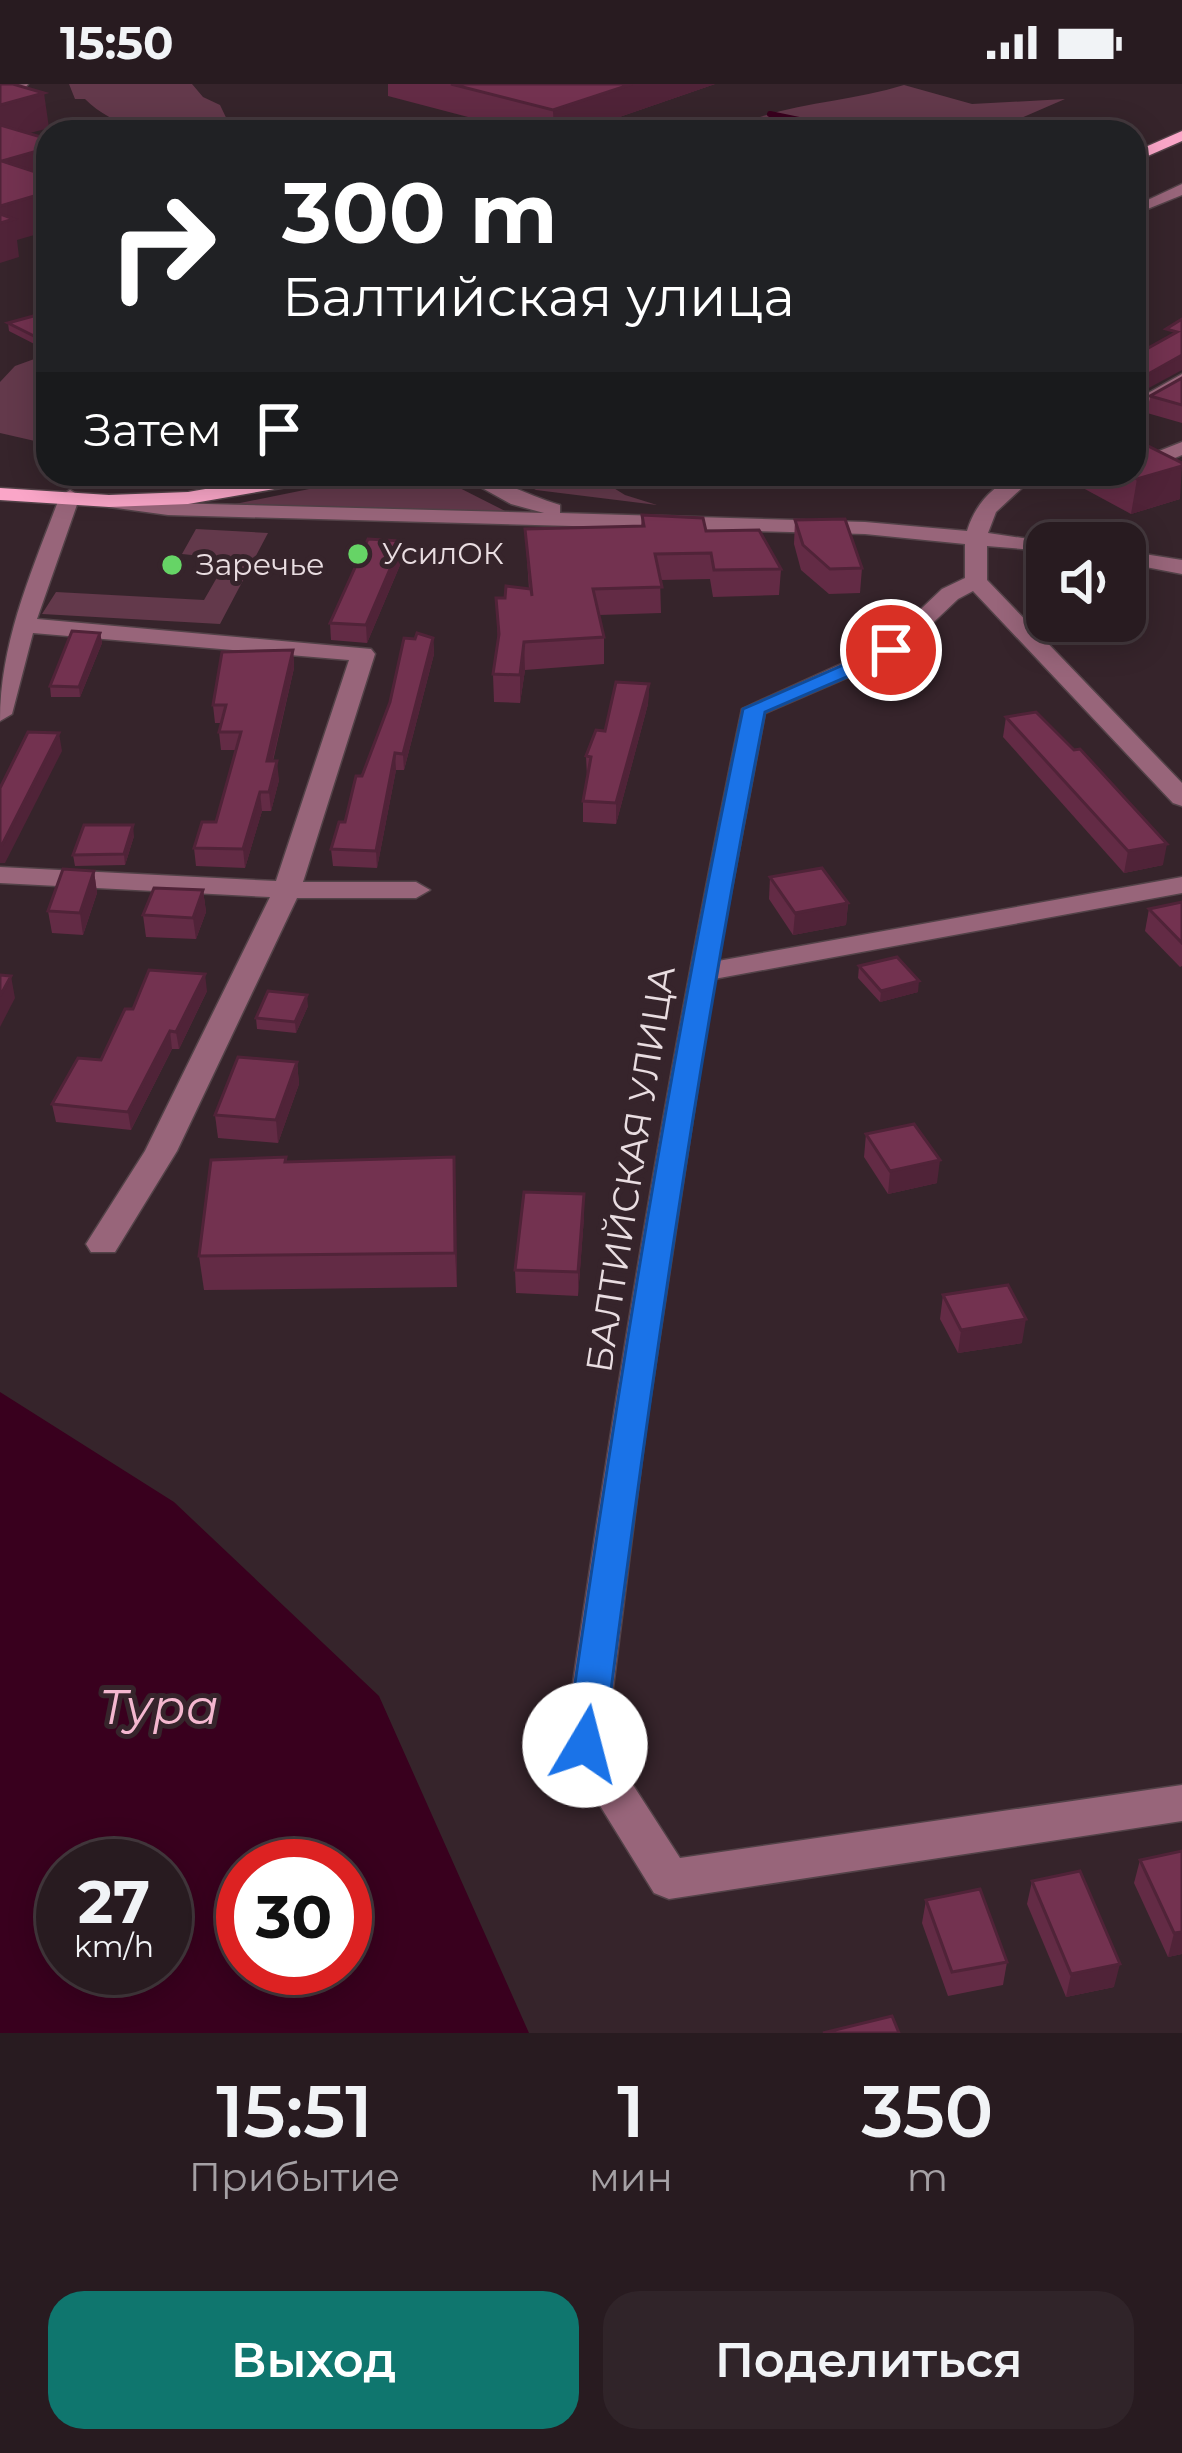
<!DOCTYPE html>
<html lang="ru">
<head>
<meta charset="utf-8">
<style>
	body { margin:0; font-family:Montserrat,sans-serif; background:#302429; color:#f1f3f6; height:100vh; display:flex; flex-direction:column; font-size:45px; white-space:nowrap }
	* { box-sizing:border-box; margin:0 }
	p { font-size:39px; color:#a5a1a5 }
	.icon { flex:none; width:66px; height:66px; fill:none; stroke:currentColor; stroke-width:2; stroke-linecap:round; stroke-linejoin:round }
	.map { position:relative; height:1949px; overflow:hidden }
	.details { display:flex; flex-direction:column; background:#281b20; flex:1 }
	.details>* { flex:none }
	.top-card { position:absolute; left:36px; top:36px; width:1110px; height:366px; border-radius:36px; box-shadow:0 6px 30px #0003,0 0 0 3px #44393e; background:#202124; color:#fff; overflow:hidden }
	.controls { position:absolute; left:1026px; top:438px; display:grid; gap:24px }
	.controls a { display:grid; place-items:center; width:120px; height:120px; border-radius:24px; background:#281b20; box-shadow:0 6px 30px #0003,0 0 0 3px #44393e; font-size:60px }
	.speed { position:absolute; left:36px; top:1755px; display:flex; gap:24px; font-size:60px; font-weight:700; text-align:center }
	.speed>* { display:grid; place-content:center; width:156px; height:156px; border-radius:50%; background:#281b20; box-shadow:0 6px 30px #0003,0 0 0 3px #44393e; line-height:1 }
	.speed small { font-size:30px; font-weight:400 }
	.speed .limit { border:18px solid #d22; background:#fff; color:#111 }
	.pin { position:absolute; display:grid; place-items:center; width:102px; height:102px; color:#fff; margin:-51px; border:6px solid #fff; border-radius:50%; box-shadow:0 3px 12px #0007 }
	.me { position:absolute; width:132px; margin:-66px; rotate:8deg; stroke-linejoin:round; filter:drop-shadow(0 0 9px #0008) }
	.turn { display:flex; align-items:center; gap:42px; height:252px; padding:0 48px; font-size:54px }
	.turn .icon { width:156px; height:156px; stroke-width:2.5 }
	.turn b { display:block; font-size:84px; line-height:102px }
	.then { display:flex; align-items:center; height:114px; padding:0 48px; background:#0003; gap:24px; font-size:45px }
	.eta { display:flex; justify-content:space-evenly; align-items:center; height:204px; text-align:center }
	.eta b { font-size:72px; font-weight:600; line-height:84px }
	.action { display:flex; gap:24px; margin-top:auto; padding:24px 48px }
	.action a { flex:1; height:138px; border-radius:36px; background:#0f766e; color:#fff; font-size:48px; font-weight:600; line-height:138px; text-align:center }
	.action a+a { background:#302429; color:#f1f3f6 }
	.status { display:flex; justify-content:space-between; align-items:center; height:84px; padding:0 60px; background:#281b20; direction:ltr }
	.status svg { height:33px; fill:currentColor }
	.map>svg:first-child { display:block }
	.green { fill:#63394b }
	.water { fill:#39001e; fill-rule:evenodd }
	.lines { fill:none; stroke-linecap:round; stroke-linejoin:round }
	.stream { stroke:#39001e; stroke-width:6 }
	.minor-casing { stroke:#534248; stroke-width:3 }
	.major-casing { stroke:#534248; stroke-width:3 }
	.minor { fill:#98657a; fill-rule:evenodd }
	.major { fill:#faa6c8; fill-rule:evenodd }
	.wall { fill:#632b45 }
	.shaded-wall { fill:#502338 }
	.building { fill:#733250; stroke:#502338; stroke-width:3 }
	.route { fill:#1a73e8; stroke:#114b97; stroke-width:3 }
	.poi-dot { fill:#66d466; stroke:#36242b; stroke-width:4.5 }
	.labels { text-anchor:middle; stroke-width:10; stroke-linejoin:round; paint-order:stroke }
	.far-poi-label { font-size:30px; fill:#e9dde1; stroke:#36242b; text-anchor:start }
	.street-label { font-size:36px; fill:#e9dde1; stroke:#36242b }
	.near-water-label { font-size:48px; font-style:italic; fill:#f4b7cf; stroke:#36242b }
</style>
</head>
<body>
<div class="status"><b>15:50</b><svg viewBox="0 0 49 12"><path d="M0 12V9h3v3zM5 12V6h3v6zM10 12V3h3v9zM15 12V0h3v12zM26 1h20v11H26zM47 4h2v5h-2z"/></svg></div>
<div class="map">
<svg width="1182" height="1949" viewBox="0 0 1182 1949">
	<rect width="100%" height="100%" fill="#36242b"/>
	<g class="green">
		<path d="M69,0H192L203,13L220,21L233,48C182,48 125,55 85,15H75Z"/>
		<path d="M904,1L972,20L1065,15L989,48H796L748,37C800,18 852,17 904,1Z"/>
		<polygon points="48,270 48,360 0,349 0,298 15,282"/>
		<polygon points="383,390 432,390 513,431 230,421"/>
		<polygon points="505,390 591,390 625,411 657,421 536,406"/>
		<polygon points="196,445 268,449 220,540 42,530 56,508 204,516 223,483 196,481 201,472 182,470"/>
	</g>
	<path class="water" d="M0,1308L174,1418L379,1612L529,1949H0ZM63,1782H165V1884H63ZM243,1782H345V1884H243Z"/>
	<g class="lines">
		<polyline class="stream" points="770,30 857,48"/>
		<defs>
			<g id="minor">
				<polygon points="28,0 26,3 0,10 0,2"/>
				<polygon points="1182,100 1182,111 1145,126 1137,121"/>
				<polygon points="1182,290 1182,304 1134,331 1134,317"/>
				<polygon points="1182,358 1182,371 1158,381 1134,383 1134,371 1154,369"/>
				<path d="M457,390C493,390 525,411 560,421V429L865,438L967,447C977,414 1003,390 1037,390L996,428L988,449L1056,459H1047V467L987,462V496L1182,699V722L1173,719L973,507L958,515L899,571L765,629L718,877L1182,793V809L714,895L646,1343L606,1659L680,1774L1182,1701V1737L669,1815L654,1809L570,1673L564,1661C614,1314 670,968 742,625L883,561L942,505L965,494V460L865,450L168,431L109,423L99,417L109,411L168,419L544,429L511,420Z"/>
				<path d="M70,406L80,412L37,535L371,565L375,570L303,798H416L430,806L416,814H297L177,1067L115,1168H91L86,1160L145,1067L270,813L0,799V783L276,797L349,576L33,549L12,630L0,637C0,557 32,487 60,412Z"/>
				<polygon points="1125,467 1182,476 1182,490 1125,479"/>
			</g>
			<g id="major">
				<polygon points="1182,47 1182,57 1134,78 1134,68"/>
				<polygon points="292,390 337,390 327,396 188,420 109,423 0,416 0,404 109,411 188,408"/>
			</g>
		</defs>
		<use href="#minor" class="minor-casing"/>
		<use href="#major" class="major-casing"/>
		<use href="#minor" class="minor"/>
		<use href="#major" class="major"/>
	</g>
	<g class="wall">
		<polygon points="388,0 715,0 576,48 525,48 388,12"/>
		<polygon points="48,228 48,267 9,247 8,239"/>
		<polygon points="1182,294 1182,339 1147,329 1150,312"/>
		<polygon points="1071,390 1134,390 1180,415 1131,430 1070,397"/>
		<polygon points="642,431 706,447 781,485 779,511 713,513 710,495 660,496 661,529 599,531 604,553 604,580 525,586 520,619 494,618 493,590 498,557 496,514 505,514 529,505 525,445 641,442"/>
		<polygon points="795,436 862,484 860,509 829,510 801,486 794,460"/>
		<polygon points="402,457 403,474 367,559 331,556 330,539"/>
		<polygon points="100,549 102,559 80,613 51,613 50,602"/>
		<polygon points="433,554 434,570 404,686 396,686 377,784 333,782 331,765 345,738 362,692"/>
		<polygon points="293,566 294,584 273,677 279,696 271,727 262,727 245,784 196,782 194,764 216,738 236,666 221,666 219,648 222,639 215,639 213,621"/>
		<polygon points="649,600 648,620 616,740 583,738 583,717 587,693 586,672"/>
		<polygon points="1006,633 1163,781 1124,789 1003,653"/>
		<polygon points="134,752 125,781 75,782 73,771"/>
		<polygon points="94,787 97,809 83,851 52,849 48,827"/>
		<polygon points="770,793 848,819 846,841 793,851 769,815"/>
		<polygon points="203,806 206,828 196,855 146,853 143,831"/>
		<polygon points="1182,818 1182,882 1180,883 1145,847 1149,825"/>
		<polygon points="859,882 918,908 880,918 858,894"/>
		<polygon points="207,907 179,965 172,965 131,1046 56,1038 52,1020 101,976 133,925"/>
		<polygon points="308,922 296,949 257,945 256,934"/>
		<polygon points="297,978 299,1000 278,1059 218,1054 215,1031"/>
		<polygon points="866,1050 937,1099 888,1110 864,1073"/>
		<polygon points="454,1073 457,1203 204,1206 199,1172"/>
		<polygon points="584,1133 578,1212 516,1209 515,1186"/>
		<polygon points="943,1211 1022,1259 958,1269 940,1235"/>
		<polygon points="1182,1767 1182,1870 1168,1873 1134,1799 1140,1776"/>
		<polygon points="1032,1797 1114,1903 1066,1913 1027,1820"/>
		<polygon points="926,1816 1007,1878 1003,1901 948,1912 922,1839"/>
	</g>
	<g class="shaded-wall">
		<polygon points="632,0 715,0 576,48 554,48 553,26"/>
		<polygon points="44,9 49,44 0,57 0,21"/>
		<polygon points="48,64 48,101 2,77"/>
		<polygon points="48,108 48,147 17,156 19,173 0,179 0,122"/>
		<polygon points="1182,271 1182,286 1134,312 1134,296"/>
		<polygon points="1182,382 1180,415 1131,430 1137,395"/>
		<polygon points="402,457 403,474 367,559 366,541"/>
		<polygon points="100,549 102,559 80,613 79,603"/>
		<polygon points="433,554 434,570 404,686 403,670"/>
		<polygon points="524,558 525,586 520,619 520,591"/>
		<polygon points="293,566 294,584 268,696 267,677"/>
		<polygon points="649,600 648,620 616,740 616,719"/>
		<polygon points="59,649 62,667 5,779 0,779 0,761"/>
		<polygon points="395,669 396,686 377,784 376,767"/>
		<polygon points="277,677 279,696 271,727 269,708"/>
		<polygon points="260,708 262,727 245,784 243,765"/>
		<polygon points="133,741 134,752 125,781 124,770"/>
		<polygon points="1167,760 1163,781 1124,789 1128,767"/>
		<polygon points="94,787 97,809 83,851 80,829"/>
		<polygon points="203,806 206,828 196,855 193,834"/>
		<polygon points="848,819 846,841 793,851 795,829"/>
		<polygon points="205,890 207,907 179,965 176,948"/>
		<polygon points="11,892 15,914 0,943 0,912"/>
		<polygon points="919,897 918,908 880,918 881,907"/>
		<polygon points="307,911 308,922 296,949 295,938"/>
		<polygon points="170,947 172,965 131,1046 128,1028"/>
		<polygon points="297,978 299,1000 278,1059 276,1036"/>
		<polygon points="454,1073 456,1107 457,1203 455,1169"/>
		<polygon points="940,1076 937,1099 888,1110 890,1087"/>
		<polygon points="584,1110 584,1133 578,1212 578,1188"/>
		<polygon points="1026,1235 1022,1259 958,1269 961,1246"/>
		<polygon points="1182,1848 1182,1870 1168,1873 1174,1849"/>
		<polygon points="1120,1880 1114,1903 1066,1913 1071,1890"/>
	</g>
	<g class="building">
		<polygon points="0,0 13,0 44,9 0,21"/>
		<polygon points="451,0 632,0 553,26"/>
		<polygon points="0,41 48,55 48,64 2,77 48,92 48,108 0,122"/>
		<polygon points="0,130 14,135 0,139"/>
		<polygon points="48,228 48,258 46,258 8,239"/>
		<polygon points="1182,235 1182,271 1134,298 1134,272 1177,248 1166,245"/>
		<polygon points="1182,294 1182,321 1150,312"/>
		<polygon points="1134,355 1182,379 1182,382 1137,395 1126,390 1134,390"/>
		<polygon points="642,431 703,434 706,447 759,446 781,485 714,486 711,469 655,470 662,503 593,505 604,553 524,558 520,591 493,590 499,550 496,514 505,514 506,502 531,505 532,512 525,445 644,442"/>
		<polygon points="845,435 862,484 830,485 803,461 795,436"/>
		<polygon points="368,455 402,457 366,541 330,539"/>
		<polygon points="72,547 100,549 79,603 50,602"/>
		<polygon points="417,549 433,554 403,670 395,669 376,767 331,765 339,738 345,738 356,692 362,692 390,618 404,554 415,555"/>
		<polygon points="293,566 267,677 277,677 269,708 260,708 243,765 194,764 202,738 216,738 241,648 219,648 226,621 213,621 222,568"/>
		<polygon points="616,598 649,600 616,719 583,717 591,673 586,672 596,646 605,647"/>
		<polygon points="1036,628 1074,666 1080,665 1167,760 1128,767 1006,633"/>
		<polygon points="28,648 59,649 2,761 0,761 0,704"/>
		<polygon points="84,741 133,741 124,770 73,771"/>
		<polygon points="822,784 848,819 795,829 770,793"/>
		<polygon points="63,785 94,787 80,829 48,827"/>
		<polygon points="154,804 203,806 193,834 143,831"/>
		<polygon points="1182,818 1182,859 1149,825"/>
		<polygon points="897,873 919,897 881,907 859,882"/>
		<polygon points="149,886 205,890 176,948 170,947 128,1028 52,1020 78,974 101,976 125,925 133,925"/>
		<polygon points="0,891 11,892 0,912"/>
		<polygon points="268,907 307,911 295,938 256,934"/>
		<polygon points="238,973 297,978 276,1036 215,1031"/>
		<polygon points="914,1040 940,1076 890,1087 866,1050"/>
		<polygon points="286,1073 285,1078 454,1073 455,1169 199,1172 211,1076"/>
		<polygon points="524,1108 584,1110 578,1188 515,1186"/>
		<polygon points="1008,1201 1026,1235 961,1246 943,1211"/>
		<polygon points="1182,1767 1182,1848 1174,1849 1140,1776"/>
		<polygon points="1080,1787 1120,1880 1071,1890 1032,1797"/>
		<polygon points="980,1805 1007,1878 952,1888 926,1816"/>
		<polygon points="892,1932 899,1949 823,1949"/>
	</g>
	<path class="route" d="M891,560L898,562V571L765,628C698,971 648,1315 604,1661L599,1672L585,1677L572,1672L566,1661C616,1314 671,968 743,625Z"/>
	<g class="poi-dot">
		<circle cx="358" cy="470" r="12"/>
		<circle cx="172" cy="481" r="12"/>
	</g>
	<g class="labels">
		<g class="far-poi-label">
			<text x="382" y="480">УсилОК</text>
			<text x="196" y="491">Заречье</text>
		</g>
		<g class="street-label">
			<text transform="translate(630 1085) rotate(-81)" y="13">БАЛТИЙСКАЯ УЛИЦА</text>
		</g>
		<g class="near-water-label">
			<text x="159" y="1640">Тура</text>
		</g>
	</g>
</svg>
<div class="controls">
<a><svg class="icon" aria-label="sound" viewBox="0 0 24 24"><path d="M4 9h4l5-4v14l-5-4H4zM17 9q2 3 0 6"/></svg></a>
</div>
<div class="speed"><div>27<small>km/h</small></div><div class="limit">30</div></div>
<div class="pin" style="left:891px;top:566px;background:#d93025"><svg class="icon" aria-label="arrive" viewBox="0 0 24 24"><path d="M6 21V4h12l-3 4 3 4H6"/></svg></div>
<svg class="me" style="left:585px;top:1661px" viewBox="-20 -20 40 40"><circle r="19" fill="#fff"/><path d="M0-13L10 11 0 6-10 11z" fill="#1a73e8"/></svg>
<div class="top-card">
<div class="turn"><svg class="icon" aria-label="right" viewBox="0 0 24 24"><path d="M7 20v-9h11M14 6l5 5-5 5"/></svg><div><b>300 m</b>Балтийская улица</div></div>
<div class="then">Затем<svg class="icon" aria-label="arrive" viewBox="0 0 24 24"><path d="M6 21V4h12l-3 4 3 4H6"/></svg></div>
</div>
</div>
<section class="details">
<div class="eta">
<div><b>15:51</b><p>Прибытие</p></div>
<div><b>1</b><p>мин</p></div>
<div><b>350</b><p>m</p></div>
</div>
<div class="action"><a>Выход</a><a>Поделиться</a></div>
</section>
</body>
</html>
